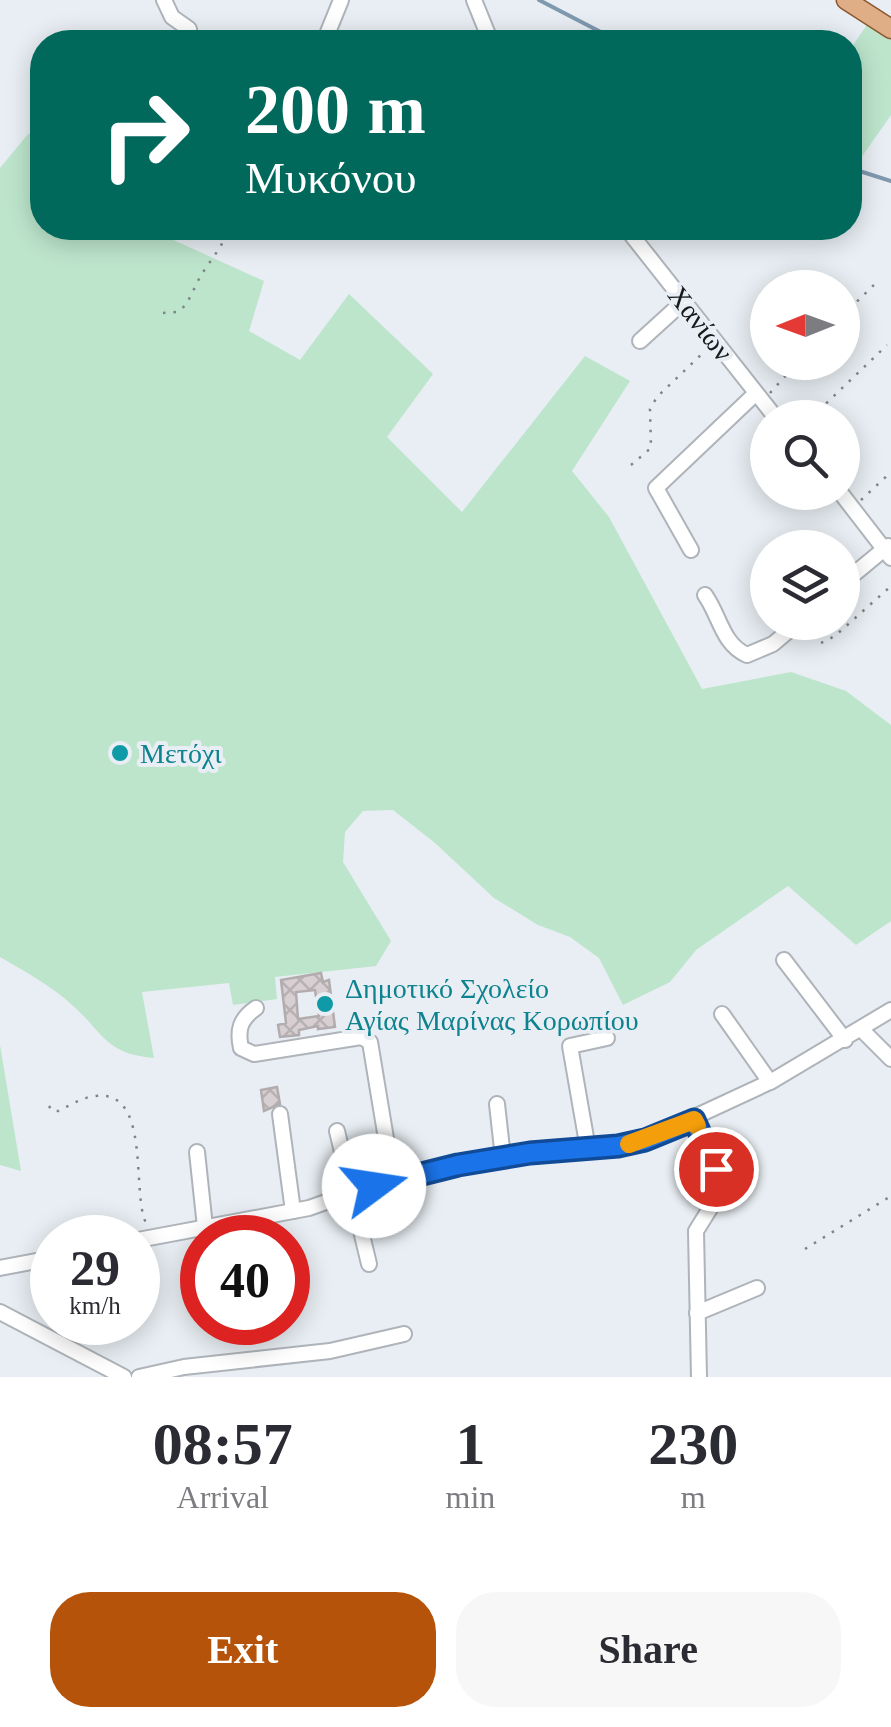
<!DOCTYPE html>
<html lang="en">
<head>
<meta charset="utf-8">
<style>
	body { margin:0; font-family:"Times New Roman",serif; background:#f7f7f7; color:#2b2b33; height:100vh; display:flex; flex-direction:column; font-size:38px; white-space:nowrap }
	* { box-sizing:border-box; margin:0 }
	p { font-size:32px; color:#7c7c81 }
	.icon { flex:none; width:55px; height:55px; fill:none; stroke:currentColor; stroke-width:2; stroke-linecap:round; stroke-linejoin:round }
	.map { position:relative; height:1377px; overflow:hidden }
	.sheet { display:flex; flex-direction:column; background:#fff; flex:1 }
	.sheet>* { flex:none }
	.banner { position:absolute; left:30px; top:30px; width:832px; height:210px; border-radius:40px; box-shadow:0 5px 25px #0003; background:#00695c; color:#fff; overflow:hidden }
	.needle { width:65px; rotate:269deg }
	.tools { position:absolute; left:750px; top:270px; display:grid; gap:20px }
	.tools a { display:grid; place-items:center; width:110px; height:110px; border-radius:50%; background:#fff; box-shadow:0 5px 25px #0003; font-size:50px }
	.speed { position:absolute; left:30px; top:1215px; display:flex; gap:20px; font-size:50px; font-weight:700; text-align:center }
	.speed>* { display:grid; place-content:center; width:130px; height:130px; border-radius:50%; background:#fff; box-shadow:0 5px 25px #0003; line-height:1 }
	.speed small { font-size:25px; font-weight:400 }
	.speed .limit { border:15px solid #d22; background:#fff; color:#111 }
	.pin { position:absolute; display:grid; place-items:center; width:85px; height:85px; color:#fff; margin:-42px; border:5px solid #fff; border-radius:50%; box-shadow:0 2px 10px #0007 }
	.me { position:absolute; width:110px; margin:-55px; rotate:76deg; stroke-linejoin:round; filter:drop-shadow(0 0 8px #0008) }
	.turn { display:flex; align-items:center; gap:35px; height:210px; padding:0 50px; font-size:45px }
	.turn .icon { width:130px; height:130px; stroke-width:2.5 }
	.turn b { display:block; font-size:70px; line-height:85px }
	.eta { display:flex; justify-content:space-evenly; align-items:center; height:170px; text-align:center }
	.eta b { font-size:60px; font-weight:600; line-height:70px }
	.cta { display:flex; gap:20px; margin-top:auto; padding:20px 50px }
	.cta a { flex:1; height:115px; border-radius:40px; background:#b45309; color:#fff; font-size:40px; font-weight:600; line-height:115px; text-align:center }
	.cta a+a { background:#f7f7f7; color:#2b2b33 }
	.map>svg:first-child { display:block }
	.green { fill:#bde5cc }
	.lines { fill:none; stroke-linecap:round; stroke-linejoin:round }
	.stream { stroke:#7f99af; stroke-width:4 }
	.building { fill:url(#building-cross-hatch); stroke:#b3acaf; stroke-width:2.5; fill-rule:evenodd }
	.minor-casing { stroke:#aeb4b9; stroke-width:18 }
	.major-casing { stroke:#8b572d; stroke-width:21 }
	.path { stroke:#808487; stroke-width:2.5; stroke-dasharray:2.5 8; stroke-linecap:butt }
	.minor { stroke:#fff; stroke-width:14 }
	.major { stroke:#dfae86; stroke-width:18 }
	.route-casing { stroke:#114b97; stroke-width:25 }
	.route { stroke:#1a73e8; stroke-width:18 }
	.slow { stroke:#f59e0b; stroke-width:18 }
	.culture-dot { fill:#0f9aa8; stroke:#e8eef3; stroke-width:4 }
	.labels { text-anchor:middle; stroke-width:8; stroke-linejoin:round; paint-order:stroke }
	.street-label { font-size:28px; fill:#17191b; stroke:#e8eef3 }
	.culture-label { font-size:28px; fill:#0d838f; stroke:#e8eef3; text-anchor:start }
</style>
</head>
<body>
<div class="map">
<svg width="891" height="1377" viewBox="0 0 891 1377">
	<defs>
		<pattern id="building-cross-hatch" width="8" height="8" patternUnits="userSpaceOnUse" patternTransform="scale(2.5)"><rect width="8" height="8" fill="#d7cfd2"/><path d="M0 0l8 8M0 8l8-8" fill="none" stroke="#b8b1b4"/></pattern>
	</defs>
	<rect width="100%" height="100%" fill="#e8eef3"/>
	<g class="green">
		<polygon points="868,23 891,38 891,115 856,165 850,163 850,50"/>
		<path d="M42,119V228H147L264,281L249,331L300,360L349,294L433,374L387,437L462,512L585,356L630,381L572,471L609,517L702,689L791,672L846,691L891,725V921L856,945L788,886L696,950L670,982L623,1005L599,958L570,937L538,925L494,898L435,843L393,810L363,811L345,832L343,862L391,941L376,966L275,977L277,999L233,1005L229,983L142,992L154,1058C105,1054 104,1033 72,1005C52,986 24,971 0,957V168L28,134L36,133Z"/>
		<polygon points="0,1045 21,1171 0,1165"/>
	</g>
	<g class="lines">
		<g class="stream">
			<polyline points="539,0 620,42"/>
			<polyline points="850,168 891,181"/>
		</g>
	</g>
	<g class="building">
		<path d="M321,973L323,982L329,980L335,1027L318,1029V1026L299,1030V1035L280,1037L278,1025L286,1023L281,980ZM315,990L319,1016L298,1019L296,992Z"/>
		<polygon points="277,1087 280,1104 264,1111 261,1090"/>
	</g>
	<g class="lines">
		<defs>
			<g id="minor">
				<polyline points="164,0 172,17 189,29"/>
				<polyline points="474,0 491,42"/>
				<polyline points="324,42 341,0"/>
				<polyline points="626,228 776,418"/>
				<polyline points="640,341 684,301"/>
				<polyline points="840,492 891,558"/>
				<polyline points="691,550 656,488 755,394"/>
				<polyline points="842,584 888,546"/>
				<path d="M705,595C720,616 722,644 747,655L773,644L799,622"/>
				<polyline points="784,960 845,1040"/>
				<path d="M256,1008C240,1019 237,1030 241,1048L254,1054L361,1037L370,1042L393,1181"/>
				<polyline points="722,1014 770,1082"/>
				<polyline points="861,1029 891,1059"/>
				<polyline points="497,1104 503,1158"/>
				<polyline points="280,1114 293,1211"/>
				<polyline points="694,1119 712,1155 718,1181 714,1202 696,1231 699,1377"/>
				<polyline points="337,1131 369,1264"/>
				<polyline points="588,1149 570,1046 607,1038"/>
				<polyline points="197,1152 205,1227"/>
				<polyline points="138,1240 309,1208 374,1185 458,1165 529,1153 617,1146 645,1140 772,1081 891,1010"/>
				<polyline points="0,1268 52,1258"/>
				<polyline points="0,1312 124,1377"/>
				<polyline points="697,1313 757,1288"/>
				<polyline points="139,1377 184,1367 330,1351 404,1334"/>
			</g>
			<polyline id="major" points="846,0 891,29"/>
		</defs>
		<use href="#minor" class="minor-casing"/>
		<use href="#major" class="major-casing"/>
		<g class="path">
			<polyline points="163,313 177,312 186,305 201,275 221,246 227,228"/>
			<polyline points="842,316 878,281"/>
			<polyline points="770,393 798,362"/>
			<polyline points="811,418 887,345"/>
			<polyline points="631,465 651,448 650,409 657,397 708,348"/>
			<polyline points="861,500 891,472"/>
			<polyline points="821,643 835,636 891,586"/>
			<path d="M49,1106L52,1111H58C69,1106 83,1097 95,1096C152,1088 131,1193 146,1223"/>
			<polyline points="805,1249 891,1196"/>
		</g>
		<use href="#minor" class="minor"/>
		<use href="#major" class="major"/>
	</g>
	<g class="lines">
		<defs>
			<polyline id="route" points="374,1186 458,1165 530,1153 618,1146 645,1140 694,1120 716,1169"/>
		</defs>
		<use href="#route" class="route-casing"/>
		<use href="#route" class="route"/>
		<polyline class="slow" points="629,1144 694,1120 697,1126"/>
	</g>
	<g class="culture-dot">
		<circle cx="120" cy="753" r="10"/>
		<circle cx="325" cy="1004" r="10"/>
	</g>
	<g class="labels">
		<g class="street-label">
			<text transform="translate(701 323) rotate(52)" y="10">Χανίων</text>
		</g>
		<g class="culture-label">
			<text x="140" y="763">Μετόχι</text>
			<text x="345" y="998">Δημοτικό Σχολείο<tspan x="345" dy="32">Αγίας Μαρίνας Κορωπίου</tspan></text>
		</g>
	</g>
</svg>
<div class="tools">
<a><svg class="needle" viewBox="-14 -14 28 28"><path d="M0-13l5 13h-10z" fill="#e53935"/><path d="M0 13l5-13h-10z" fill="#7c7c81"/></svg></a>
<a><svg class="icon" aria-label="search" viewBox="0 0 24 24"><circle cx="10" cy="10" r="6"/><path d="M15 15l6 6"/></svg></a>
<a><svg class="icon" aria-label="layers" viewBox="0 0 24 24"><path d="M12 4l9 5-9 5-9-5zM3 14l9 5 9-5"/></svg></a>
</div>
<div class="speed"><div>29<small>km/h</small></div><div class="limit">40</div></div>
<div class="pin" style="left:716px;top:1169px;background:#d93025"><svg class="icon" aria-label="arrive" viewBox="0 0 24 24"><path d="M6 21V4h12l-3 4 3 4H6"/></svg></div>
<svg class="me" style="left:374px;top:1186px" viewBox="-20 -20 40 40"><circle r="19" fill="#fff"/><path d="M0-13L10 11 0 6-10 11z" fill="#1a73e8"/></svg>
<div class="banner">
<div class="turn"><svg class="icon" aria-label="right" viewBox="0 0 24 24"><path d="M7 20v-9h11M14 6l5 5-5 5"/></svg><div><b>200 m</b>Μυκόνου</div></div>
</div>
</div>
<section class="sheet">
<div class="eta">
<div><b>08:57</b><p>Arrival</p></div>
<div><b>1</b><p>min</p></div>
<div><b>230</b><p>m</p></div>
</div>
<div class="cta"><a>Exit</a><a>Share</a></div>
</section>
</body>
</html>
